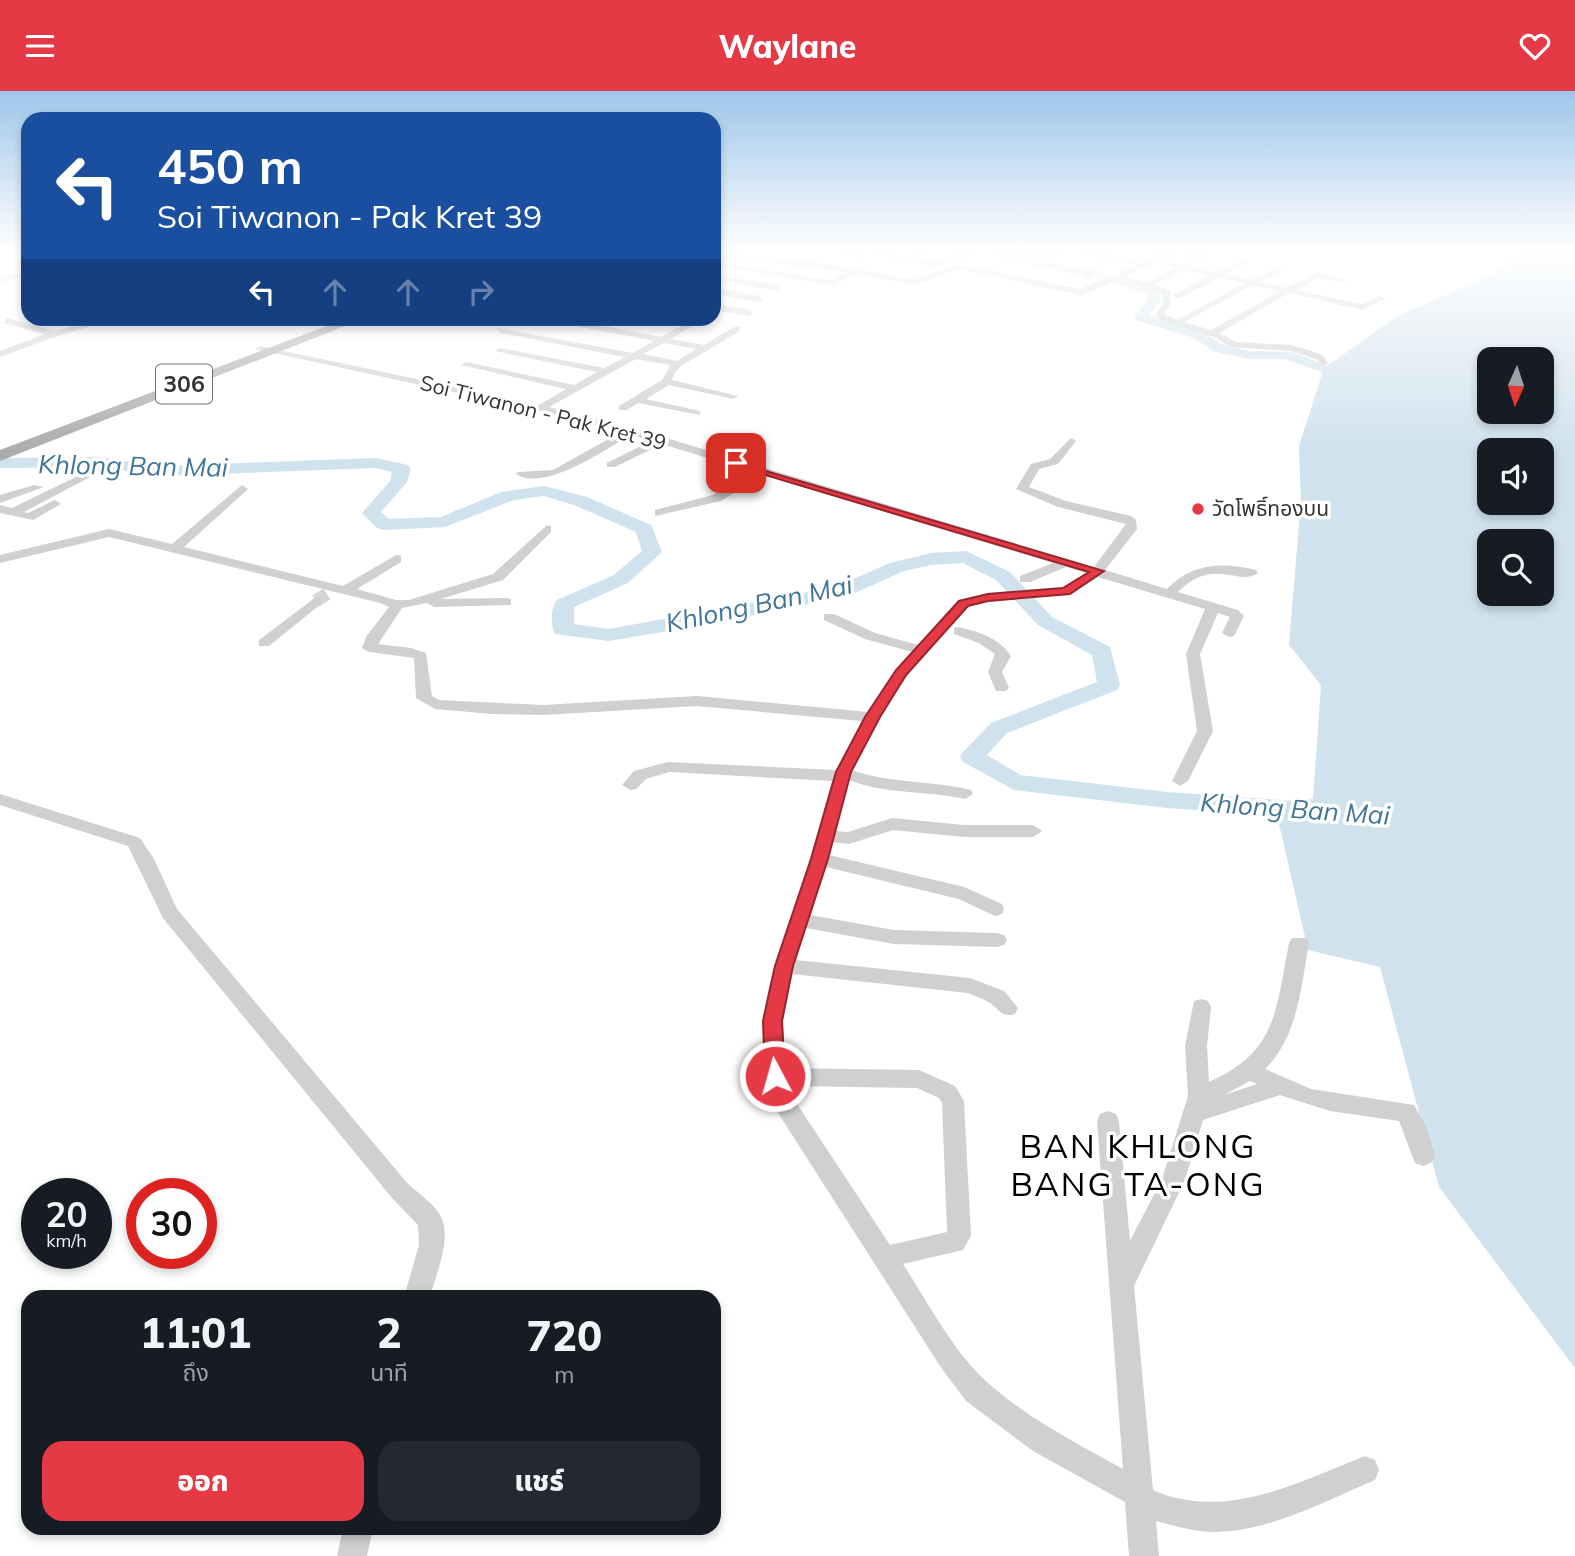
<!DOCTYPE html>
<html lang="th">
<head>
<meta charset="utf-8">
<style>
	body { margin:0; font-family:Mulish,"Noto Sans Thai",sans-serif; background:#242831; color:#f1f3f6; height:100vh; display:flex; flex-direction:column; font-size:26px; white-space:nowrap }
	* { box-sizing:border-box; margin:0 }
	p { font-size:23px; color:#9ea1a6 }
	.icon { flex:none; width:38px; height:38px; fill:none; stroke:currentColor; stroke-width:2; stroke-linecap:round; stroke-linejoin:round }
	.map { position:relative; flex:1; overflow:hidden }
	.drawer { position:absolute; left:21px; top:1199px; width:700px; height:245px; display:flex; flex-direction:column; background:#171b24; border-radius:21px; box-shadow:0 4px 10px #0003 }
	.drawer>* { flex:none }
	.guide { position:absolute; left:21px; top:21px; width:700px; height:214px; border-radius:21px; box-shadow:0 4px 10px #0003; background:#1a4fa0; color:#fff; overflow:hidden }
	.needle { width:46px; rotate:183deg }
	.buttons { position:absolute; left:1477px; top:256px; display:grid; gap:14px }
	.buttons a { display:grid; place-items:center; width:77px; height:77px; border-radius:14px; background:#171b24; box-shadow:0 4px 10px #0003; font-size:35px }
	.speed { position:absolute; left:21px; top:1087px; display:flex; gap:14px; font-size:35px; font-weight:700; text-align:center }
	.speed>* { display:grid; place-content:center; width:91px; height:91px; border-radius:50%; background:#171b24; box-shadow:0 4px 10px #0003; line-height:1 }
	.speed small { font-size:18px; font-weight:400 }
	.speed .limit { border:10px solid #d22; background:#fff; color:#111 }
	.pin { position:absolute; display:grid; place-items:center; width:60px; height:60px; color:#fff; margin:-30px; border-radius:14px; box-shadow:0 4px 10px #0006 }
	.me { position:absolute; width:77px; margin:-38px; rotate:354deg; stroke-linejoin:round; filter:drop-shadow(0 0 5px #0008) }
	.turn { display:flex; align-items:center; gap:24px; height:147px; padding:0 21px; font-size:32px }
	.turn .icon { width:91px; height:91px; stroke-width:2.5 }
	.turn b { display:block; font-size:49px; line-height:60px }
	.lanes { display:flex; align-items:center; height:66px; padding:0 21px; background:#0003; justify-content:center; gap:35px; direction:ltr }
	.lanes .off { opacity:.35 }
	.eta { display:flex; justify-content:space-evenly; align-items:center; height:119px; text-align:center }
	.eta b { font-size:42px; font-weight:800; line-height:49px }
	.action { display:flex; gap:14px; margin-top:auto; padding:14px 21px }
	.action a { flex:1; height:80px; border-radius:21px; background:#e63946; color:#fff; font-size:28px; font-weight:800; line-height:80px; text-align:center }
	.action a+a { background:#242831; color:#f1f3f6 }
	header { display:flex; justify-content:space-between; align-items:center; height:91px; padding:0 21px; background:#e63946; color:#fff; font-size:32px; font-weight:800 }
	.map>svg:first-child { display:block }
	.water { fill:#cfe2ee; fill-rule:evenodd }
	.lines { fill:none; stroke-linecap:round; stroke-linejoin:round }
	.river { fill:#cfe2ee; fill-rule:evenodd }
	.minor-tunnel { stroke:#d6d6d6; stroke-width:13; stroke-dasharray:13 7; stroke-linecap:butt }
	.minor { fill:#d0d0d0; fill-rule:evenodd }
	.primary { fill:#ababab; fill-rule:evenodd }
	.route { fill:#e63946; stroke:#96252e; stroke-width:2 }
	.poi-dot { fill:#e63946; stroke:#fff; stroke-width:2.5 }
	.labels { text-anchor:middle; stroke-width:7; stroke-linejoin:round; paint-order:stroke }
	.far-street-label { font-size:21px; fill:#333; stroke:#fff }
	.far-poi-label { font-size:21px; fill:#333; stroke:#fff; text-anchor:start }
	.shield { fill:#fff; stroke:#707070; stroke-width:2 }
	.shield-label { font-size:23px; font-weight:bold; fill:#333 }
	.water-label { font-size:26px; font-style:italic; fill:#3f7597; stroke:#fff }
	.near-quarter-label { font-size:33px; letter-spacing:2px; fill:#000; stroke:#fff }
</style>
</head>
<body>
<header><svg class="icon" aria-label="menu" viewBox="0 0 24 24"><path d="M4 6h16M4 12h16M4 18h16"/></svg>Waylane<svg class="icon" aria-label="heart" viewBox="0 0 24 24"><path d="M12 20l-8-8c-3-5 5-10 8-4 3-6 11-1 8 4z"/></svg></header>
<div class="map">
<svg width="1575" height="1465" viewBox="0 0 1575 1465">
	<rect width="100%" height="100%" fill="#fff"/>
	<path class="water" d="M1526,158H1575V1277L1439,1096L1380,876L1308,859L1274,711L1313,708L1321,594L1289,554L1301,410L1299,355L1324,277L1396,226L1486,186L1528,160ZM1489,268H1542V320H1489ZM1489,359H1542V411H1489ZM1489,450H1542V502H1489Z"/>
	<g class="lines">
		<g class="river">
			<polygon points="996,158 1038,163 1059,173 1095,178 1156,198 1161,209 1149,224 1204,241 1223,254 1249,260 1292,261 1363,289 1356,293 1285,268 1249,268 1213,260 1194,247 1136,229 1134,226 1148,209 1147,203 1089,184 1052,179 1030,168"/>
			<path d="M98,366L163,375L376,367L408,374L411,378L407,391L381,421L389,428L441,426L501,401L544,395L587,406L651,434L662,461L628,492L574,516V533L609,538L835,496L890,472L931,462L966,460L1010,481L1052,526L1110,556L1120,594L1117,599L1007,642L987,664L1020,684L1167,701L1311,711L1320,713L1324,719L1320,725L1311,727L1167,717L1014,699L963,671L960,666L963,661L991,632L1097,591L1092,564L1038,534L996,489L963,472L931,474L904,480L848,505L700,535L609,550L555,543C550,535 551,516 557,509L614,484L642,460L636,441L574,414L544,405L514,409L445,436L384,439L377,437L362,422L390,390L392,381L376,377L163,385L98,376L0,377V367Z"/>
		</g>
		<polyline class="minor-tunnel" points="316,510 331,500"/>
		<g class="minor">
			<polygon points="826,158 842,158 866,165 862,167"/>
			<polygon points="927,158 938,158 916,168 937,172 973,158 984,158 938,177 869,162 873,160 907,166"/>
			<polygon points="989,158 1089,181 1092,186 1088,188 1083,185 1000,167"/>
			<path d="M1057,158H1081L1142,172L1160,164L1148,158H1159L1171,164L1162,169L1183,174L1198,166L1178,159L1188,158L1209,166L1192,176L1216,181L1247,168V172L1225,183L1251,189L1285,172L1288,176L1260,191L1287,197L1316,182L1347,189L1343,191L1317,187L1296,199L1362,213L1379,205L1386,207L1363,219L1289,202L1219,242L1236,251L1292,254L1323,264L1328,272L1323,275L1316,268L1291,260L1231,256L1212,245L1161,230L1156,223L1163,212V203L1119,188L1081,204L959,178L915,194L856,183L832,194L715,174L719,172L831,189L848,181L714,166V162L823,172L914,189L958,173L1080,198L1135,175L1067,159L1047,167L1024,162C1033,157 1046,163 1057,158ZM1155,172L1176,177L1146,192L1126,185ZM1185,179L1210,185L1174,203V207H1180L1219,187L1245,192L1178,229L1164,223L1171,212L1170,200L1154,194ZM1253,194L1281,200L1211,239L1184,231Z"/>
			<polygon points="1483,158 1476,161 1472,159 1473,158"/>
			<polygon points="28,180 28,184 0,191 0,187"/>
			<polygon points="714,184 777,194 781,197 777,200 714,188"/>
			<polygon points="714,197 759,205 763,208 759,211 714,203"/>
			<polygon points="714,213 749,219 753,222 749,225 714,219"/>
			<polygon points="7,227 54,240 104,228 117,228 57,245 0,266 0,260 45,243 4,232"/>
			<path d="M567,228L661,246L694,228H704L671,248L704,254L734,236H740V240L681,275L675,281L672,289L738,305L733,308L669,294L646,308L700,320V324L638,312L627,319H619V315L662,289L671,274L636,268L549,316L666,347L1094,476L1126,433L1058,416L1016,398L1031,373L1050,368L1071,347L1076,350L1058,373L1039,378L1029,396L1066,410L1131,425L1136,429L1137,438L1105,479L1167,498C1192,472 1222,471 1256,479L1258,482C1240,496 1213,465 1178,501L1238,519L1244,525L1234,545L1229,546L1222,542L1230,526L1218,522L1200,563L1213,640L1188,690L1180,695L1172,690L1197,640L1186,563L1205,518L1098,486L1066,504L988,510L968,515L907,585L880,626L852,679C891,693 931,689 971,699L973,703L965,708C926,699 886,704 849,689L836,740L848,741L892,727L964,734H1033L1042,740L1033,746H964L893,739L849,753L832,751L829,764L964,796L1002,813L1004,818L1002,823L995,825L959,808L826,776L810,824L894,839L997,842L1004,844L1007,849L1004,854L997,856L894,853L806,837L796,869L970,887L1004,900L1018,917L1015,923C1002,927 1000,919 990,912C984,908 975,905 968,902L792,883L783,930L785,977L919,979L955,995L964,1010L971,1145L963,1159L903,1173C927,1210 954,1262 987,1291C1027,1327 1076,1352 1123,1378L1097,1030L1100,1023L1108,1020L1116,1023L1119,1030L1130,1150L1162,1088L1188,1005L1185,955L1194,910L1201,908L1208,910L1211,916L1207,955L1209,991C1278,961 1276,917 1289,852L1292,847H1306L1309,852C1301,895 1298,946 1265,978L1311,998L1414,1014L1426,1035L1435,1065L1431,1072L1423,1075L1415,1072L1399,1030L1330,1020L1280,1004L1203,1029L1185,1089L1134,1195L1153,1399C1225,1431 1299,1391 1365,1365L1375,1369L1379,1379L1375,1389C1325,1410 1271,1440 1215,1441C1195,1441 1175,1435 1156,1430L1159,1465H1129L1125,1411L1033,1360L966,1310L940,1275L780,1025C741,945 776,870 802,793C813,759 822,724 832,690L669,681L646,688L636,698L630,699L622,694L634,680L668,671L836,679L862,630L697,615L543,624L492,623L435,618L416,607L414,567L369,561L362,557L366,546L389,516L380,512L109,446L0,472V464L109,438L172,453L242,394L248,398L246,400L184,456L343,495L396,464L401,465V471L357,498L396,509H409L493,483L547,434L551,435V441L503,489L441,508L506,507L511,508V514L434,516L427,512L402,517L378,553L411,557L426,562L432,605L439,609L543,614L697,605L868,621L896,579L912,561L865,548L824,529V523H834L875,542L918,554L958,509L988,502L1063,496L1086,482L1066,476L1030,491H1020V485L1053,472L763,384L721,410L655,425V419L713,404L753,381L662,353L615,376H607V372L651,350L631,344C606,358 543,402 516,383L518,381L553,379L621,341L540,320L255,258L260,255L539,314L566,298L461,274L466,271L574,294L597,281L495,260L500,257L604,277L625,266L500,242L497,237L633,262L654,250L564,233ZM664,252L696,258L677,270L643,263ZM1250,990L1257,993L1224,1004ZM790,995L917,997L939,1007L942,1012L947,1141L890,1154L797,1013Z"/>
			<polygon points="82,383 92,385 24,421 28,422 55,409 61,413 33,429 0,422 0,414 12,417"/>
			<polygon points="34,394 44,396 0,412 0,404"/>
			<polygon points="316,506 321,507 321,513 269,555 259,555 259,549"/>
			<path d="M959,536C979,541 999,547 1011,565L1002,581L1009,597L1006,600H996L988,581L995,563L979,552L954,543V537Z"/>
			<path d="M0,703L140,747L154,768L177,818L408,1093C418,1102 433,1112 440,1124C453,1146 436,1183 430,1206H404L419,1154L418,1134L392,1107L163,827L128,755L0,714Z"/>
			<polygon points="343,1437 373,1437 367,1465 337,1465"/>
		</g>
		<polygon class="primary" points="345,228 363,228 0,370 0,359"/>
	</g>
	<linearGradient id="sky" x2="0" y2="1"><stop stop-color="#9ec6ea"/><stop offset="0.44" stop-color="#fff"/><stop offset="1" stop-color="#fff" stop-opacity="0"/></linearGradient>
	<rect width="1575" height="363" fill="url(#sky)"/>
	<polygon class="route" points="732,370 1104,480 1070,503 988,510 968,515 906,584 880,626 851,681 828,768 793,875 782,930 785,985 782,991 768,991 765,985 763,930 775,875 811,768 836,681 865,626 896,579 959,510 988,503 1063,497 1089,481 732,374"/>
	<circle class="poi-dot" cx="1198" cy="418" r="7"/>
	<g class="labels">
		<g class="far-street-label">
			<text transform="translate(543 322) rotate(14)" y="7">Soi Tiwanon - Pak Kret 39</text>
		</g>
		<g class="far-poi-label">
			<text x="1212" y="425">วัดโพธิ์ทองบน</text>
		</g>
		<rect class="shield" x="156" y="273.5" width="56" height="39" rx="5"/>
		<g class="shield-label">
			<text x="184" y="301">306</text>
		</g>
		<g class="water-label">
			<text transform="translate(133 375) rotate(1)" y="9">Khlong Ban Mai</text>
			<text transform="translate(759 513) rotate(-12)" y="9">Khlong Ban Mai</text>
			<text transform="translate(1295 718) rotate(4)" y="9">Khlong Ban Mai</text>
		</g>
		<g class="near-quarter-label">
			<text x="1138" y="1067">BAN KHLONG<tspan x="1138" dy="38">BANG TA-ONG</tspan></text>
		</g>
	</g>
</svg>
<div class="buttons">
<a><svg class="needle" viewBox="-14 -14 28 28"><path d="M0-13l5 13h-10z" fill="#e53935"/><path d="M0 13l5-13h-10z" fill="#9ea1a6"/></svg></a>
<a><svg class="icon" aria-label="sound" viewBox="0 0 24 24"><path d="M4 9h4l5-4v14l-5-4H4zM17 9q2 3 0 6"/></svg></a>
<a><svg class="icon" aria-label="search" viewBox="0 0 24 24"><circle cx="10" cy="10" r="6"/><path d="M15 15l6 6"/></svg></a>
</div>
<div class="speed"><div>20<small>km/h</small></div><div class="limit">30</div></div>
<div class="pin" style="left:736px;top:372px;background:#d93025"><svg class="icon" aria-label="arrive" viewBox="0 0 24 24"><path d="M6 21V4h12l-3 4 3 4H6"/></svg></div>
<svg class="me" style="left:775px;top:985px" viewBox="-20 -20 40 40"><circle r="17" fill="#e63946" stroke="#fff" stroke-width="3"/><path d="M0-11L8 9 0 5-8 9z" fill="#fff"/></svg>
<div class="guide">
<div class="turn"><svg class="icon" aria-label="left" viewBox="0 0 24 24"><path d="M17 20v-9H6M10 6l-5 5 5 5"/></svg><div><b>450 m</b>Soi Tiwanon - Pak Kret 39</div></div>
<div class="lanes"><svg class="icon" aria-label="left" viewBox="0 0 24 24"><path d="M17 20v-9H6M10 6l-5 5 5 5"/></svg><svg class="icon off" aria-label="ahead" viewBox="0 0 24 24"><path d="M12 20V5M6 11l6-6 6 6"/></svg><svg class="icon off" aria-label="ahead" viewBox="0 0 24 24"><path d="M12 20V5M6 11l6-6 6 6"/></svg><svg class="icon off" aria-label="right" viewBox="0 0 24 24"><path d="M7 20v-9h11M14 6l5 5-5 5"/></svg></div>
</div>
<section class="drawer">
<div class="eta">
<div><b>11:01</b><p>ถึง</p></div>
<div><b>2</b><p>นาที</p></div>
<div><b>720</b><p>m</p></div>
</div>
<div class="action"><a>ออก</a><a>แชร์</a></div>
</section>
</div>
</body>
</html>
